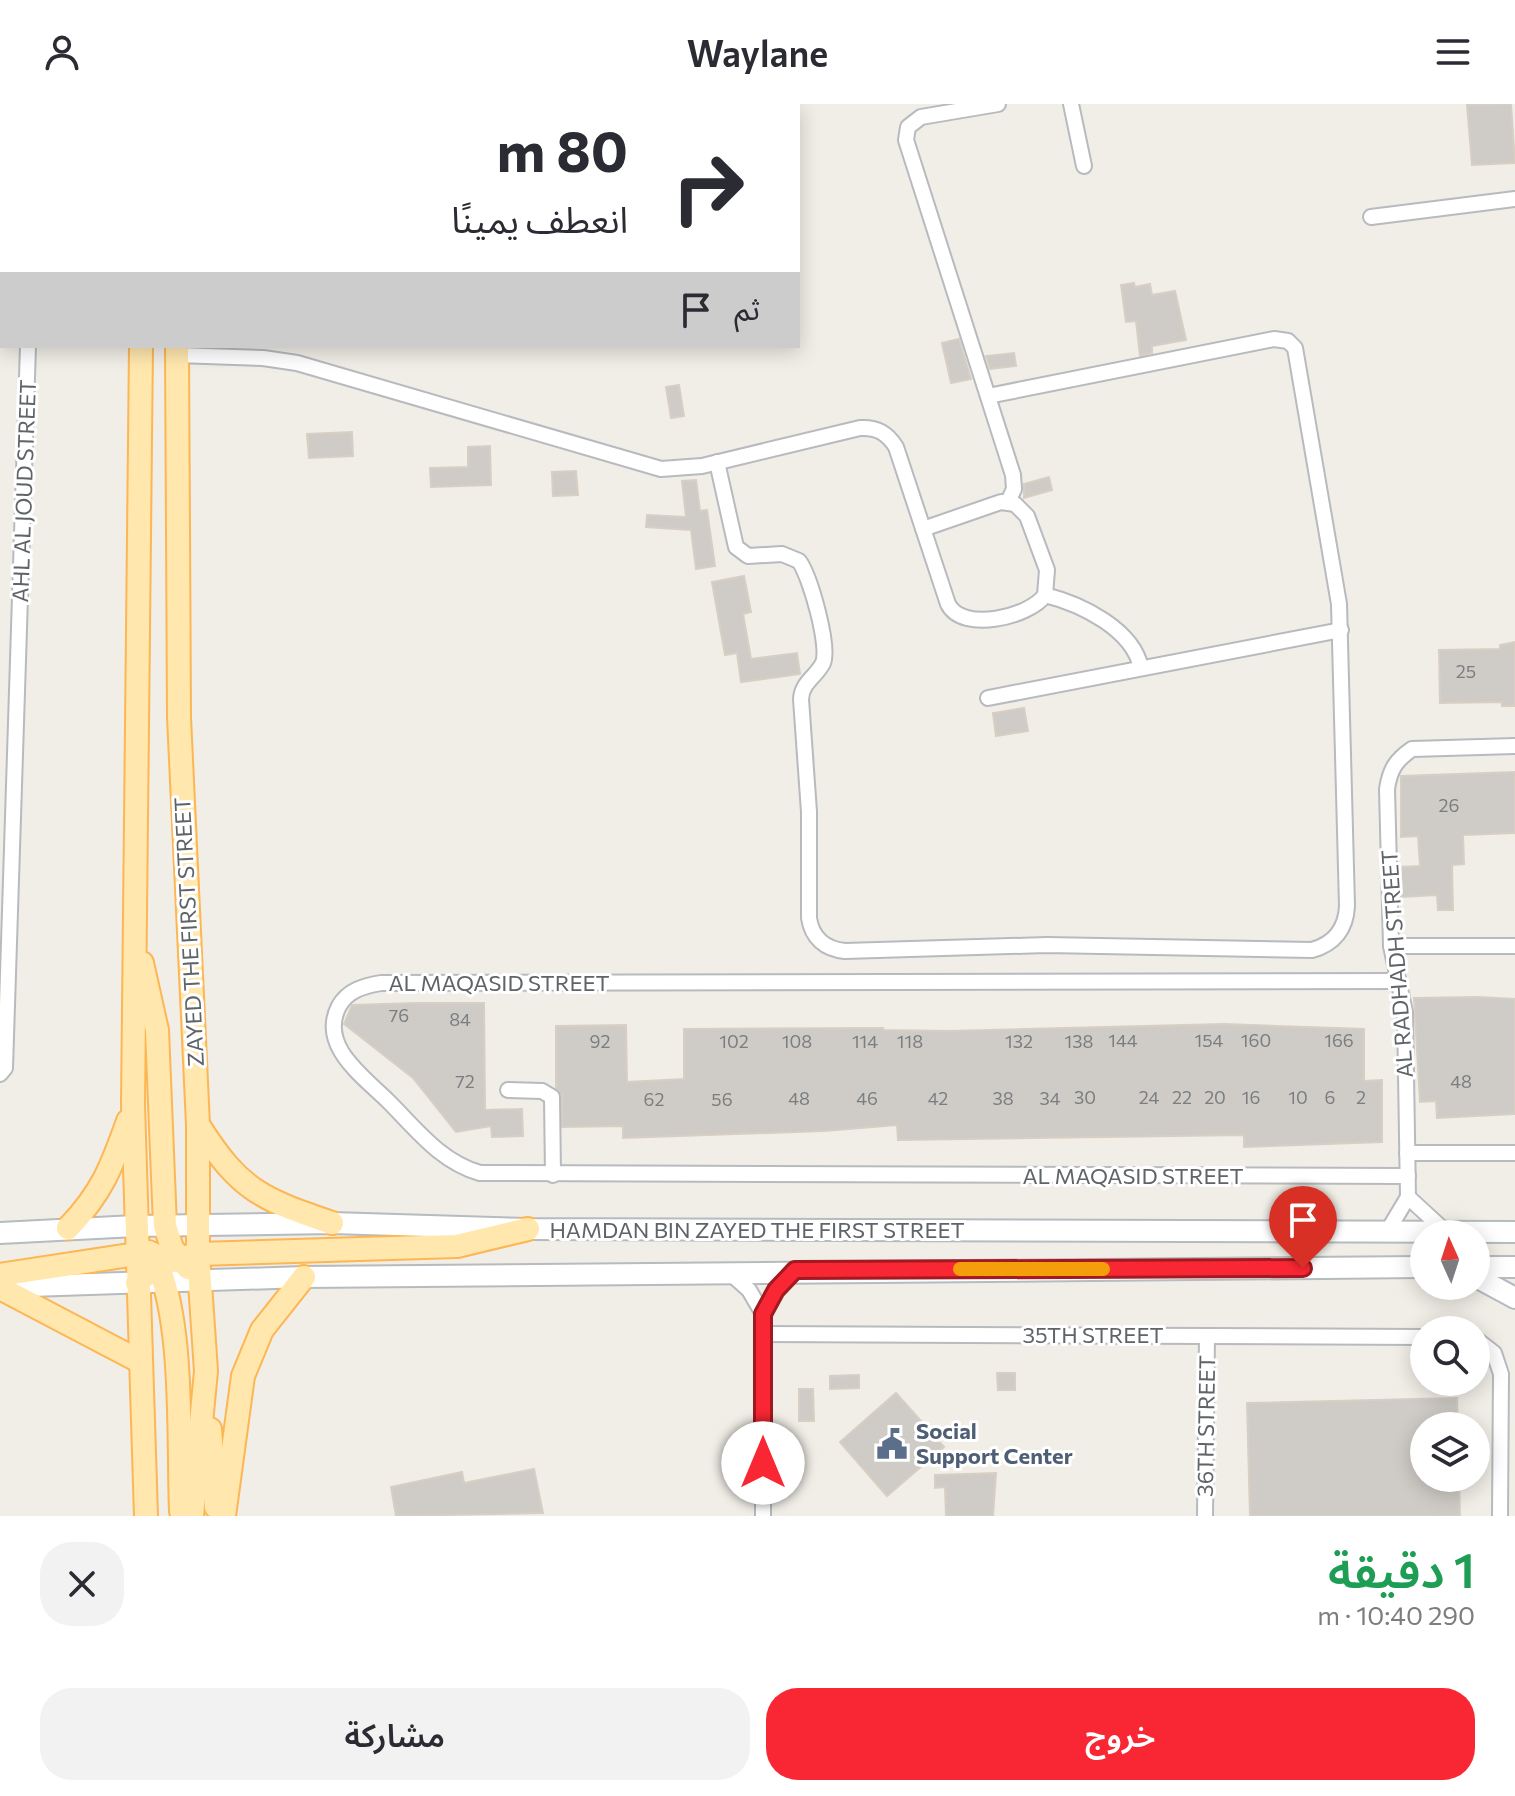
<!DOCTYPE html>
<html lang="ar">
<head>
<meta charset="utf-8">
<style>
	body { margin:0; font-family:Commissioner,"Noto Sans Arabic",sans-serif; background:#f2f2f3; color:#2b2b33; direction:rtl; height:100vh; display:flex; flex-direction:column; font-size:30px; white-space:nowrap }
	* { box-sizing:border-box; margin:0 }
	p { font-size:26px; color:#7c7c81 }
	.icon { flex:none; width:44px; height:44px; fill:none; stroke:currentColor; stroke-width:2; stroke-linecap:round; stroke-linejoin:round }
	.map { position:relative; height:1412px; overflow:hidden; direction:ltr }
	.details { display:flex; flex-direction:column; background:#fff; flex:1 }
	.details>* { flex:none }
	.guide { position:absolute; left:0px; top:0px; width:800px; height:244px; box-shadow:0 4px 20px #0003; direction:rtl; background:#fff; color:#2b2b33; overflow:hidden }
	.needle { width:52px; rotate:357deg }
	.buttons { position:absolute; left:1410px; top:1116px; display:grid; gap:16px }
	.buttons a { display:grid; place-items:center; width:80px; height:80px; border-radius:50%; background:#fff; box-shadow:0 4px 20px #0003; font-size:40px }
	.pin { position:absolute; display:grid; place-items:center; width:68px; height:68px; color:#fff; margin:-82px -34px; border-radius:50% 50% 50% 0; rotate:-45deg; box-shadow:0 0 8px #0007 }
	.pin .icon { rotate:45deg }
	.me { position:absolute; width:88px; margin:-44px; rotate:0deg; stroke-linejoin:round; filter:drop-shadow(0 0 6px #0008) }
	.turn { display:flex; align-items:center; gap:28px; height:168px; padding:0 40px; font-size:36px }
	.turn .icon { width:104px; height:104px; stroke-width:2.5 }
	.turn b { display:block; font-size:56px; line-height:68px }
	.then { display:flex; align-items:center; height:76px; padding:0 40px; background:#0003; gap:16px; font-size:30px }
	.round { display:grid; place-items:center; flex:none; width:84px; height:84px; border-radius:32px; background:#f2f2f3 }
	.head { display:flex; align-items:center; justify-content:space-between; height:136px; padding:0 40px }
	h1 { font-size:48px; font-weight:600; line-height:60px; color:#1e9e55 }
	.action { display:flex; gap:16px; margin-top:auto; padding:16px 40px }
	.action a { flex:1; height:92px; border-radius:32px; background:#f82733; color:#fff; font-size:32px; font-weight:600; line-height:92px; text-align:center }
	.action a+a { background:#f2f2f3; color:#2b2b33 }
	header { display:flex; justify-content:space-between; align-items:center; height:104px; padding:0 40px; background:#fff; font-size:36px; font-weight:600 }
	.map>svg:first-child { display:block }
	.building { fill:#cfcbc6; stroke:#d7cfc4; stroke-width:2 }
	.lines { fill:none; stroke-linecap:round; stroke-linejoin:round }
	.minor-casing { stroke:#b7babe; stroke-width:18 }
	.secondary-casing { stroke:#b5bbbf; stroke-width:24 }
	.primary-casing { stroke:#fdb654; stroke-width:26 }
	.minor { stroke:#fff; stroke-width:14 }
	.secondary { stroke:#fff; stroke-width:20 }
	.primary { stroke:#ffe7ae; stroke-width:22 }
	.route-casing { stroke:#a11921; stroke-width:20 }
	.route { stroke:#f82733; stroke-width:14 }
	.slow { stroke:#f59e0b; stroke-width:14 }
	.labels { text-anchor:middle; stroke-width:6; stroke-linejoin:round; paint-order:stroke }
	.number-label { font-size:18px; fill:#7a7e80 }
	.street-label { font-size:22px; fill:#5e6468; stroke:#fff }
	.service-label { font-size:22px; font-weight:bold; fill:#4e5e75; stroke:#fff; text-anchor:start }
</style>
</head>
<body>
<header><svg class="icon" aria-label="menu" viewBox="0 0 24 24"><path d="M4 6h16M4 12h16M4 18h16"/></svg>Waylane<svg class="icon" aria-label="person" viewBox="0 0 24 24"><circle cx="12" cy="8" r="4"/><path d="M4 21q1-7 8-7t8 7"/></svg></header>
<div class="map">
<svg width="1515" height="1412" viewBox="0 0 1515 1412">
	<rect width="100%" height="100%" fill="#f1eee7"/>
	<g class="building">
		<polygon points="1511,0 1515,59 1472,61 1467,1"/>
		<polygon points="1134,179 1135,183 1150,180 1152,191 1175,187 1186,236 1152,242 1152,249 1140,252 1136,217 1126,218 1121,181"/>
		<polygon points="959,235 971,275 951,279 942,239"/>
		<polygon points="1014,249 1016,262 990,265 986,252"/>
		<polygon points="679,281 684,312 671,314 666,283"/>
		<polygon points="352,328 353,352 309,354 307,330"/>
		<polygon points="490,342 491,381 431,383 430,364 468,363 468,343"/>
		<polygon points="576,367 578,391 553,392 552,368"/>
		<polygon points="1049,373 1052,386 1024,394 1024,380"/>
		<polygon points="696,376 700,407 707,406 715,462 696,465 691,426 646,423 647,411 686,413 682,377"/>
		<polygon points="744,472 751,508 743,510 751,555 797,549 800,570 741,578 737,549 725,551 712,478"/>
		<polygon points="1515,538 1515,602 1502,602 1502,598 1440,599 1439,546 1500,545 1500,541"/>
		<polygon points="1024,604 1028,627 996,632 993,609"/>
		<polygon points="1515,668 1515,729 1463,731 1464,760 1452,761 1453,806 1438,806 1437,791 1401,793 1399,763 1420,762 1418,732 1401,733 1401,672"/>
		<polygon points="1478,893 1515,895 1515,1010 1437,1014 1436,997 1420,998 1414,894"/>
		<polygon points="415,899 484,899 485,1006 522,1005 523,1032 492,1033 491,1022 456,1028 413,974 344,920 352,901"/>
		<polygon points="1224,920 1364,925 1364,977 1382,976 1382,1038 1244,1043 1244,1031 898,1036 897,1021 824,1027 623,1034 623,1022 562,1023 562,992 556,984 556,922 626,921 627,978 684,975 684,925 883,924 883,926 950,927"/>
		<polygon points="997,1269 1015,1269 1015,1286 998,1286"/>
		<polygon points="859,1271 859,1284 830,1285 830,1272"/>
		<polygon points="799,1285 813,1285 814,1317 799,1317"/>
		<polygon points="896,1289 944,1343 887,1392 840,1338"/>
		<polygon points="1457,1294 1458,1322 1424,1322 1424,1374 1459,1374 1460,1412 1250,1412 1247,1299"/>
		<polygon points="534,1365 543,1409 396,1412 391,1383 462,1368 464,1379"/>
		<polygon points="996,1369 993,1412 946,1412 945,1383 935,1384 935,1371"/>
	</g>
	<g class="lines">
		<defs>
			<g id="minor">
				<polyline points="29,0 29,2"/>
				<polyline points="998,0 921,13 908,23 906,36 1013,371 1014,385 1008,398"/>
				<polyline points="1071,0 1084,62"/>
				<polyline points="114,2 115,0"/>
				<polyline points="1371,113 1515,95"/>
				<path d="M177,251L263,254L297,259L661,365L702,362L860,324C877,323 887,329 896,343L948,500C962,529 1030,513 1045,491L1047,466L1027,412L1015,400L1001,398L923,425"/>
				<path d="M717,358L736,443L748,452L782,450L799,457C810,472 830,542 823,559C816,573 802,578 801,595L809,708V814C812,834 825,845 845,847L1047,841L1312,846C1334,840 1346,825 1347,802L1339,500L1295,244L1288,237L1274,235L988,292"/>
				<path d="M1045,491C1081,500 1133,525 1141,564"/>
				<polyline points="988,594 1341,526"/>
				<polyline points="1391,842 1515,842"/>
				<path d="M1398,877L381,879C364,882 348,886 339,902C318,942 364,973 389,998C417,1026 441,1058 480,1069L1408,1072"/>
				<polyline points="0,970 5,964 28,242"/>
				<polyline points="508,986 542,987 552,993 553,1071"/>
				<polyline points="1407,1049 1515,1049"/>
				<polyline points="1408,1093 1446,1128"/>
				<path d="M1387,1128L1408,1093L1405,908L1391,842L1387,685C1390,665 1396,656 1412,645L1515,642"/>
				<polyline points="730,1169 749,1186 763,1210 763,1412"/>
				<polyline points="763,1210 776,1186 795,1166"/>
				<polyline points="763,1230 1424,1233"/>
				<polyline points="1476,1235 1494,1249 1501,1270 1500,1412"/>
				<polyline points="1205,1412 1207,1232"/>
			</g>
			<g id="secondary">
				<polyline points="0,1129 135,1122 332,1119 528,1125 1515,1128"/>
				<polyline points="1476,1163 1515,1163"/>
				<polyline points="1476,1173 1515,1194"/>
				<polyline points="0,1183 304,1173 1424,1163"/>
			</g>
			<g id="primary">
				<polyline points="142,0 142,2"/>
				<polyline points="174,0 174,2"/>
				<polyline points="141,242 133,1000 146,1412"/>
				<polyline points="177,242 179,613 198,1021 198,1150 206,1267 192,1412"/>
				<polyline points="142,859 157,926 165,1122 172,1144 188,1164"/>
				<path d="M199,1022C240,1087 262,1095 332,1119"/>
				<path d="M68,1124C102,1089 112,1062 128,1017"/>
				<path d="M153,1150C185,1212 178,1335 181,1407"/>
				<polyline points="0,1171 149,1148"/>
				<polyline points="137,1179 159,1160 198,1150 457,1142 528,1125"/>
				<polyline points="0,1184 139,1257"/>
				<polyline points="210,1325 216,1403"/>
				<polyline points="224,1412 243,1272 262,1226 304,1173"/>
			</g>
		</defs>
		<use href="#minor" class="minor-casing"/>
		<use href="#secondary" class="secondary-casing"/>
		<use href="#primary" class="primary-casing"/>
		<use href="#minor" class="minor"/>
		<use href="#secondary" class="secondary"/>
		<use href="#primary" class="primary"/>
	</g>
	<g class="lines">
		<defs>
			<polyline id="route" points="763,1359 763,1210 776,1186 795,1166 1303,1164"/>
		</defs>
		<use href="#route" class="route-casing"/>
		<use href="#route" class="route"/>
		<polyline class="slow" points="960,1165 1103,1165"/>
	</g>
	<defs>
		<symbol id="civic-bare" viewBox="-9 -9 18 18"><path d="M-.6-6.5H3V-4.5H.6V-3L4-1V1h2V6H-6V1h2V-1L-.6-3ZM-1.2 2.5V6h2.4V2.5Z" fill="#5c6f8a" stroke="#fff" stroke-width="2.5" paint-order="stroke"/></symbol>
	</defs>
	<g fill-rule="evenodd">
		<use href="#civic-bare" x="870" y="1318" width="44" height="44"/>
	</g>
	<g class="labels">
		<g class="number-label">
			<text x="1466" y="574">25</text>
			<text x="1449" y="708">26</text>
			<text x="399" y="918">76</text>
			<text x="460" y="922">84</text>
			<text x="1123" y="943">144</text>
			<text x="1209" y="943">154</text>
			<text x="1256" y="943">160</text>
			<text x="1339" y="943">166</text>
			<text x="600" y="944">92</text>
			<text x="734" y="944">102</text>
			<text x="797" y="944">108</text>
			<text x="865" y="944">114</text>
			<text x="910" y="944">118</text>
			<text x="1019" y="944">132</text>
			<text x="1079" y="944">138</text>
			<text x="465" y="984">72</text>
			<text x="1461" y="984">48</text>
			<text x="1085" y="1000">30</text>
			<text x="1149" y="1000">24</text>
			<text x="1182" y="1000">22</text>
			<text x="1215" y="1000">20</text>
			<text x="1251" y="1000">16</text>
			<text x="1298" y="1000">10</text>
			<text x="1330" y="1000">6</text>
			<text x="1361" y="1000">2</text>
			<text x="799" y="1001">48</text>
			<text x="867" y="1001">46</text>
			<text x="938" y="1001">42</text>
			<text x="1003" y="1001">38</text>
			<text x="1050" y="1001">34</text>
			<text x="654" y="1002">62</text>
			<text x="722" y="1002">56</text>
		</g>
		<g class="street-label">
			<text transform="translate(24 387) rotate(-88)" y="8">AHL AL JOUD STREET</text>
			<text transform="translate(189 828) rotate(-93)" y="8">ZAYED THE FIRST STREET</text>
			<text transform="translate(1397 860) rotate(-94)" y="8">AL RADHADH STREET</text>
			<text x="499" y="887">AL MAQASID STREET</text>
			<text x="1133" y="1080">AL MAQASID STREET</text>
			<text x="757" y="1134">HAMDAN BIN ZAYED THE FIRST STREET</text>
			<text x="1093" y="1239">35TH STREET</text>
			<text transform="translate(1206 1322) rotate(-89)" y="8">36TH STREET</text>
		</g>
		<g class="service-label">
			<text x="916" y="1335">Social<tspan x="916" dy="25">Support Center</tspan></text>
		</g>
	</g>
</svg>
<div class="buttons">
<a><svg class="needle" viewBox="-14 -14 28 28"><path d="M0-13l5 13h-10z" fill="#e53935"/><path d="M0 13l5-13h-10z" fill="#7c7c81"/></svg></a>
<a><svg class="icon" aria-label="search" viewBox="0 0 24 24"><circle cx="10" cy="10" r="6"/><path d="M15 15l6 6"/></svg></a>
<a><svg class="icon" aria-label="layers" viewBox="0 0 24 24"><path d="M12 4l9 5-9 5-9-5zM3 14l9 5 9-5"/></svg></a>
</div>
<div class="pin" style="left:1303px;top:1164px;background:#d93025"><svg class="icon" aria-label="arrive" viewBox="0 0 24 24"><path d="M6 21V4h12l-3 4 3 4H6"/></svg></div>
<svg class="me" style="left:763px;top:1359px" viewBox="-20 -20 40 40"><circle r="19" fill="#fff"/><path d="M0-13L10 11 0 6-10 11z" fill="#f82733"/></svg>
<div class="guide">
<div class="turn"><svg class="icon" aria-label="right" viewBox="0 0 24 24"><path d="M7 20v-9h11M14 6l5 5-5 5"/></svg><div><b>80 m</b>انعطف يمينًا</div></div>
<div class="then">ثم<svg class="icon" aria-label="arrive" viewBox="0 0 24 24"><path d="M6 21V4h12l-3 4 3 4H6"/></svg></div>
</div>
</div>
<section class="details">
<div class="head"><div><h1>1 دقيقة</h1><p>290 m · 10:40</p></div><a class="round"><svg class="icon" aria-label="close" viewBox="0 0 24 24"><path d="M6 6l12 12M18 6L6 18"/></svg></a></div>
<div class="action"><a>خروج</a><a>مشاركة</a></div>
</section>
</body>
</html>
